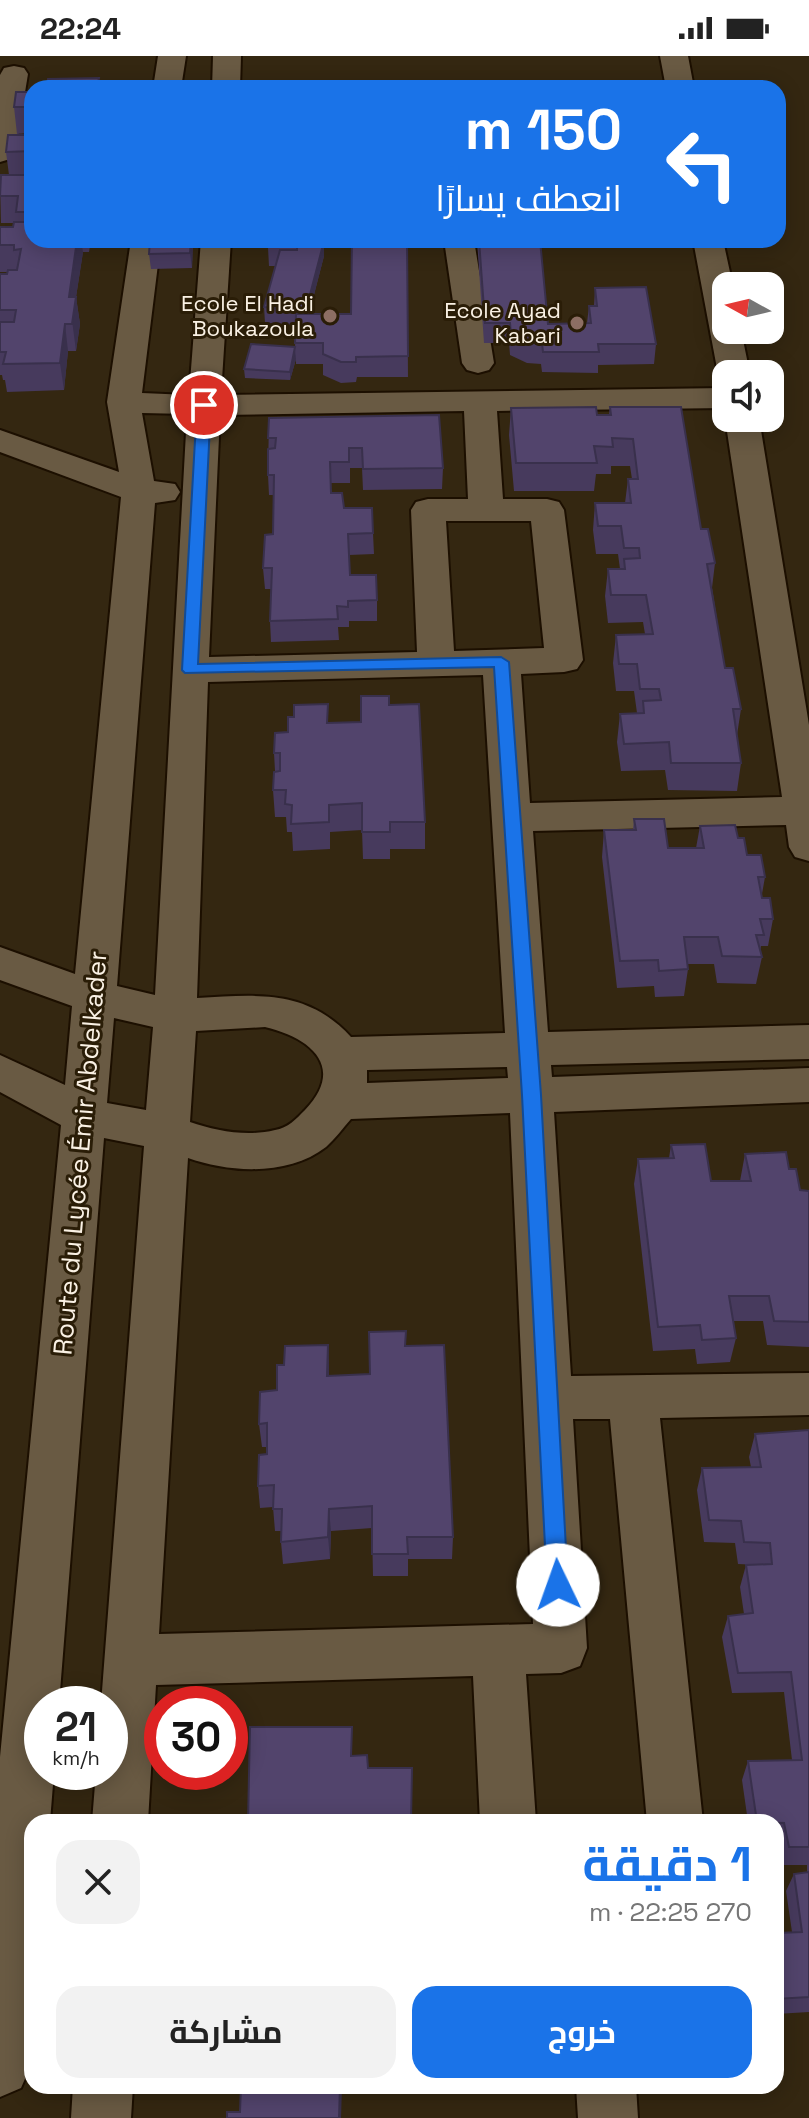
<!DOCTYPE html>
<html lang="ar">
<head>
<meta charset="utf-8">
<style>
	body { margin:0; font-family:"Space Grotesk",Cairo,sans-serif; background:#f2f2f2; color:#222; direction:rtl; height:100vh; display:flex; flex-direction:column; font-size:30px; white-space:nowrap }
	* { box-sizing:border-box; margin:0 }
	p { font-size:26px; color:#767676 }
	.icon { flex:none; width:44px; height:44px; fill:none; stroke:currentColor; stroke-width:2; stroke-linecap:round; stroke-linejoin:round }
	.map { position:relative; flex:1; overflow:hidden; direction:ltr }
	.side { position:absolute; left:24px; top:1758px; width:760px; height:280px; display:flex; flex-direction:column; background:#fff; border-radius:24px; box-shadow:0 4px 20px #0003; direction:rtl }
	.side>* { flex:none }
	.guide { position:absolute; left:24px; top:24px; width:762px; height:168px; border-radius:24px; box-shadow:0 4px 20px #0003; direction:rtl; background:#1a73e8; color:#fff; overflow:hidden }
	.needle { width:52px; rotate:278deg }
	.tools { position:absolute; left:712px; top:216px; display:grid; gap:16px }
	.tools a { display:grid; place-items:center; width:72px; height:72px; border-radius:16px; background:#fff; box-shadow:0 4px 20px #0003; font-size:40px }
	.speed { position:absolute; left:24px; top:1630px; display:flex; gap:16px; font-size:40px; font-weight:700; text-align:center }
	.speed>* { display:grid; place-content:center; width:104px; height:104px; border-radius:50%; background:#fff; box-shadow:0 4px 20px #0003; line-height:1 }
	.speed small { font-size:20px; font-weight:400 }
	.speed .limit { border:12px solid #d22; background:#fff; color:#111 }
	.pin { position:absolute; display:grid; place-items:center; width:68px; height:68px; color:#fff; margin:-34px; border:4px solid #fff; border-radius:50%; box-shadow:0 2px 8px #0007 }
	.me { position:absolute; width:88px; margin:-44px; rotate:357deg; stroke-linejoin:round; filter:drop-shadow(0 0 6px #0008) }
	.turn { display:flex; align-items:center; gap:28px; height:168px; padding:0 32px; font-size:36px }
	.turn .icon { width:104px; height:104px; stroke-width:2.5 }
	.turn b { display:block; font-size:56px; line-height:68px }
	.round { display:grid; place-items:center; flex:none; width:84px; height:84px; border-radius:24px; background:#f2f2f2 }
	.summary { display:flex; align-items:center; justify-content:space-between; height:136px; padding:0 32px }
	h1 { font-size:48px; font-weight:700; line-height:60px; color:#1a73e8 }
	.action { display:flex; gap:16px; margin-top:auto; padding:16px 32px }
	.action a { flex:1; height:92px; border-radius:24px; background:#1a73e8; color:#fff; font-size:32px; font-weight:700; line-height:92px; text-align:center }
	.action a+a { background:#f2f2f2; color:#222 }
	.status { display:flex; justify-content:space-between; align-items:center; height:56px; padding:0 40px; background:#fff; direction:ltr }
	.status svg { height:22px; fill:currentColor }
	.map>svg:first-child { display:block }
	.lines { fill:none; stroke-linecap:round; stroke-linejoin:round }
	.minor-casing { stroke:#1c0f00; stroke-width:4 }
	.minor { fill:#695a43; fill-rule:evenodd }
	.wall { fill:#473a5d }
	.shaded-wall { fill:#39304c }
	.building { fill:#52446c; stroke:#39304c; stroke-width:2 }
	.route { fill:#1a73e8; stroke:#114b97; stroke-width:2 }
	.education-dot { fill:#8d6e63; stroke:#2a1d07; stroke-width:3 }
	.labels { text-anchor:middle; stroke-width:6; stroke-linejoin:round; paint-order:stroke }
	.far-poi-label { font-size:22px; fill:#faf1e4; stroke:#2a1d07; text-anchor:end }
	.street-label { font-size:26px; fill:#faf1e4; stroke:#2a1d07 }
</style>
</head>
<body>
<div class="status"><b>22:24</b><svg viewBox="0 0 49 12"><path d="M0 12V9h3v3zM5 12V6h3v6zM10 12V3h3v9zM15 12V0h3v12zM26 1h20v11H26zM47 4h2v5h-2z"/></svg></div>
<div class="map">
<svg width="809" height="2062" viewBox="0 0 809 2062">
	<rect width="100%" height="100%" fill="#342711"/>
	<g class="lines">
		<defs>
			<g id="minor">
				<polygon points="158,0 186,0 181,32 153,32"/>
				<polygon points="213,0 241,0 240,32 212,32"/>
				<polygon points="660,0 688,0 694,32 666,32"/>
				<polygon points="14,10 24,12 28,18 15,97 10,103 0,106 0,19 4,12"/>
				<path d="M131,184H161L142,337L189,339L201,184H231L221,339L726,332V352L497,355L503,443H547L559,446L564,454L583,604L577,613L564,616L521,618L530,747L782,741L725,362H759L809,669V805L795,801L789,791L786,769L533,775L548,976L809,969V1003L551,1009L552,1021L809,1012V1046L554,1056L571,1320L809,1317V1359L660,1362L703,1766H647L610,1363H573L587,1592L580,1610L561,1617L526,1618L536,1766H480L473,1620L156,1629L148,1766H92L96,1716H110V1648H101L144,1090L104,1082L59,1648H42V1716H54L50,1766H32L30,2011L21,2032L0,2041V1701L61,1069L0,1036V999L65,1029L72,950L0,924V891L75,918L121,441L0,396V374L119,416L107,346ZM464,355L468,443H428L416,446L411,454L417,596L209,601L220,359ZM142,357L187,358L155,939L117,930L155,447L175,444L180,436L175,428L154,425ZM446,465H531L544,592L454,595ZM483,619L505,977L351,981C306,932 257,939 197,942L208,626ZM114,962L153,971L146,1054L107,1047ZM265,971C311,982 346,1011 305,1054C296,1063 288,1072 275,1074C247,1081 216,1075 190,1066L196,975ZM507,1011L508,1022L367,1027V1014ZM510,1057L533,1568L159,1578L188,1102C230,1117 289,1120 326,1091C335,1083 343,1072 351,1063Z"/>
				<polygon points="444,184 474,184 494,307 489,314 478,317 467,314 462,307"/>
				<polygon points="693,184 723,184 733,230 726,230 726,274 741,274 750,318 726,318 726,326 718,318"/>
				<polygon points="73,2030 133,2030 131,2062 71,2062"/>
				<polygon points="576,2030 636,2030 638,2062 578,2062"/>
			</g>
		</defs>
		<use href="#minor" class="minor-casing"/>
		<use href="#minor" class="minor"/>
	</g>
	<g class="wall">
		<polygon points="32,36 32,184 91,184 89,196 83,196 76,241 80,268 76,295 68,295 64,334 7,336 5,324 3,324 2,319 0,319 0,218 7,218 8,216 0,216 0,171 13,171 14,167 1,167 0,125 9,119 6,96 28,79 28,77 17,78 14,51"/>
		<polygon points="193,184 192,212 151,213 149,198"/>
		<polygon points="250,184 315,184 315,186 324,185 324,200 309,258 351,258 407,184 408,321 357,321 356,326 341,327 323,319 323,308 296,308 296,303 290,324 245,322 244,313 295,291 296,269 265,267 264,251 276,210 269,210 268,192 260,192 260,185"/>
		<polygon points="477,184 585,184 585,188 540,189 548,268 587,267 589,250 594,250 595,232 656,288 654,308 598,309 598,317 542,316 541,308 527,307 510,299 509,287 484,287"/>
		<polygon points="610,351 701,473 715,507 712,532 725,612 741,653 737,679 741,707 737,735 668,734 665,714 621,715 617,686 620,658 637,657 634,635 616,635 613,607 616,579 645,578 643,566 608,567 605,540 608,513 620,513 618,498 596,498 593,474 595,447 625,447 628,423 632,423 630,410 611,410 611,418 596,418 594,435 514,435 509,379 511,352 597,359 609,359"/>
		<polygon points="269,362 443,412 442,433 363,434 362,412 350,412 350,427 331,427 331,437 344,452 373,477 374,498 349,499 350,519 377,544 377,565 349,565 349,571 338,571 339,584 271,586 270,565 271,533 265,533 263,512 273,478 274,439 269,439 268,419"/>
		<polygon points="389,640 389,649 425,766 425,793 390,793 390,803 363,803 362,774 330,776 330,793 293,795 292,776 287,776 286,761 275,761 273,734 275,715 274,697 288,676 294,661 329,667 361,666"/>
		<polygon points="634,763 668,792 696,792 700,770 738,782 747,799 765,821 762,838 762,842 773,863 768,890 761,890 760,896 762,901 756,928 717,927 714,908 688,908 688,913 684,940 655,941 654,930 617,932 602,801 604,774 633,774"/>
		<polygon points="671,1089 711,1125 740,1125 745,1098 789,1113 800,1134 809,1135 809,1291 767,1289 763,1265 733,1265 736,1282 730,1306 697,1308 695,1293 653,1295 634,1128 638,1103 669,1102"/>
		<polygon points="328,1289 329,1320 370,1318 406,1290 453,1481 452,1503 408,1503 408,1520 373,1520 372,1472 331,1475 330,1503 283,1508 281,1486 281,1475 275,1475 273,1451 260,1452 258,1430 267,1398 267,1391 262,1391 259,1368 277,1334 284,1309"/>
		<polygon points="809,1374 809,1956 776,1958 776,1877 792,1876 786,1835 794,1818 807,1817 807,1809 781,1809 776,1785 776,1766 748,1766 742,1724 748,1705 792,1704 784,1636 732,1637 722,1581 728,1560 744,1558 740,1531 746,1509 760,1509 738,1508 735,1487 704,1486 697,1434 702,1412 751,1411 749,1401 755,1378"/>
	</g>
	<g class="shaded-wall">
		<polygon points="77,184 81,184 83,196 76,241 80,268 76,295 69,241"/>
		<polygon points="191,184 193,184 192,212 190,197"/>
		<polygon points="324,185 324,200 306,270 306,254"/>
		<polygon points="65,268 68,295 64,334 60,307"/>
		<polygon points="295,294 296,303 290,324 290,316"/>
		<polygon points="328,1289 329,1313 328,1344 327,1320"/>
		<polygon points="329,1453 331,1475 330,1503 328,1481"/>
		<polygon points="340,2030 342,2030 341,2062 339,2062"/>
	</g>
	<g class="building">
		<polygon points="99,22 97,32 42,32 47,31 48,23"/>
		<polygon points="16,36 32,36 32,51 14,51"/>
		<polygon points="29,72 32,72 32,100 32,95 6,96 8,79 28,79"/>
		<polygon points="30,115 32,115 32,156 16,156 18,140 0,140 1,119 29,119"/>
		<polygon points="32,160 32,184 77,184 69,241 76,241 72,268 65,268 60,307 3,308 6,296 0,296 0,266 14,266 16,254 0,254 0,218 7,218 8,214 17,214 21,193 14,194 14,189 0,189 0,171 13,171 14,166 31,166"/>
		<polygon points="150,184 191,184 190,197 149,198"/>
		<polygon points="268,184 297,184 297,188 267,190"/>
		<polygon points="352,184 407,184 408,300 356,301 356,306 341,306 323,298 323,287 295,287 296,258 351,258"/>
		<polygon points="479,184 540,184 548,268 591,267 589,250 597,250 595,232 646,231 656,288 598,288 599,296 543,296 542,287 528,287 511,278 510,267 485,267"/>
		<polygon points="324,185 306,254 264,251 280,194 297,194 297,188"/>
		<polygon points="251,288 295,291 290,316 244,313"/>
		<polygon points="596,351 597,359 611,359 610,351 681,351 701,473 708,473 715,507 707,508 725,612 733,612 741,653 733,653 741,707 671,707 669,686 624,688 620,658 644,657 643,645 661,644 659,633 640,633 637,608 619,608 616,579 653,578 646,539 611,539 608,513 625,513 624,503 640,502 639,492 624,492 621,470 598,470 595,447 631,447 628,423 638,423 633,383 612,382 613,391 594,390 597,407 516,407 511,352"/>
		<polygon points="439,359 443,412 363,413 362,392 349,392 349,406 330,406 331,437 342,437 344,452 372,452 373,477 348,478 350,519 376,519 377,544 348,545 348,551 337,550 338,563 270,565 272,512 263,512 265,479 273,478 274,419 268,419 268,393 275,392 276,382 268,382 269,362"/>
		<polygon points="361,640 389,640 389,649 419,648 425,766 390,766 390,776 362,776 362,747 329,749 329,766 291,768 292,749 285,748 286,734 273,734 274,716 280,715 280,697 274,697 275,677 288,676 288,661 294,661 294,649 328,648 327,667 361,666"/>
		<polygon points="634,763 664,763 668,792 704,792 700,770 735,769 738,782 744,782 747,799 761,799 765,821 758,821 762,842 770,842 773,863 760,863 764,879 756,879 762,901 722,900 718,881 684,881 688,913 659,915 658,904 620,905 604,774 636,774"/>
		<polygon points="705,1088 711,1125 751,1125 745,1098 786,1096 789,1113 796,1113 800,1134 809,1135 809,1266 774,1265 769,1240 729,1240 736,1282 702,1284 700,1269 658,1271 638,1103 674,1102 671,1089"/>
		<polygon points="406,1275 405,1290 444,1289 453,1481 407,1481 408,1498 372,1498 372,1450 329,1453 328,1481 281,1486 282,1453 273,1453 274,1429 258,1430 259,1399 267,1398 267,1367 259,1368 260,1336 277,1334 277,1309 284,1309 285,1290 328,1289 327,1320 370,1318 369,1276"/>
		<polygon points="809,1374 809,1791 789,1791 784,1767 757,1766 748,1705 802,1704 791,1616 738,1617 728,1560 753,1557 746,1509 772,1508 770,1487 744,1486 741,1465 709,1464 702,1412 761,1411 755,1378"/>
		<polygon points="250,1671 352,1671 351,1700 367,1699 368,1712 412,1712 411,1766 248,1766"/>
		<polygon points="809,1816 809,1941 776,1943 776,1877 802,1876 794,1818"/>
		<polygon points="241,2030 340,2030 339,2062 227,2062 227,2056 240,2056"/>
	</g>
	<polygon class="route" points="204,345 211,349 198,608 501,601 509,606 541,1039 568,1529 565,1536 558,1539 550,1536 547,1529 522,1039 494,611 185,617 182,614 197,349"/>
	<g class="education-dot">
		<circle cx="330" cy="260" r="8"/>
		<circle cx="577" cy="267" r="8"/>
	</g>
	<g class="labels">
		<g class="far-poi-label">
			<text x="314" y="255">Ecole El Hadi<tspan x="314" dy="25">Boukazoula</tspan></text>
			<text x="561" y="262">Ecole Ayad<tspan x="561" dy="25">Kabari</tspan></text>
		</g>
		<g class="street-label">
			<text transform="translate(80 1097) rotate(-85)" y="9">Route du Lycée Émir Abdelkader</text>
		</g>
	</g>
</svg>
<div class="tools">
<a><svg class="needle" viewBox="-14 -14 28 28"><path d="M0-13l5 13h-10z" fill="#e53935"/><path d="M0 13l5-13h-10z" fill="#767676"/></svg></a>
<a><svg class="icon" aria-label="sound" viewBox="0 0 24 24"><path d="M4 9h4l5-4v14l-5-4H4zM17 9q2 3 0 6"/></svg></a>
</div>
<div class="speed"><div>21<small>km/h</small></div><div class="limit">30</div></div>
<div class="pin" style="left:204px;top:349px;background:#d93025"><svg class="icon" aria-label="arrive" viewBox="0 0 24 24"><path d="M6 21V4h12l-3 4 3 4H6"/></svg></div>
<svg class="me" style="left:558px;top:1529px" viewBox="-20 -20 40 40"><circle r="19" fill="#fff"/><path d="M0-13L10 11 0 6-10 11z" fill="#1a73e8"/></svg>
<div class="guide">
<div class="turn"><svg class="icon" aria-label="left" viewBox="0 0 24 24"><path d="M17 20v-9H6M10 6l-5 5 5 5"/></svg><div><b>150 m</b>انعطف يسارًا</div></div>
</div>
<section class="side">
<div class="summary"><div><h1>1 دقيقة</h1><p>270 m · 22:25</p></div><a class="round"><svg class="icon" aria-label="close" viewBox="0 0 24 24"><path d="M6 6l12 12M18 6L6 18"/></svg></a></div>
<div class="action"><a>خروج</a><a>مشاركة</a></div>
</section>
</div>
</body>
</html>
